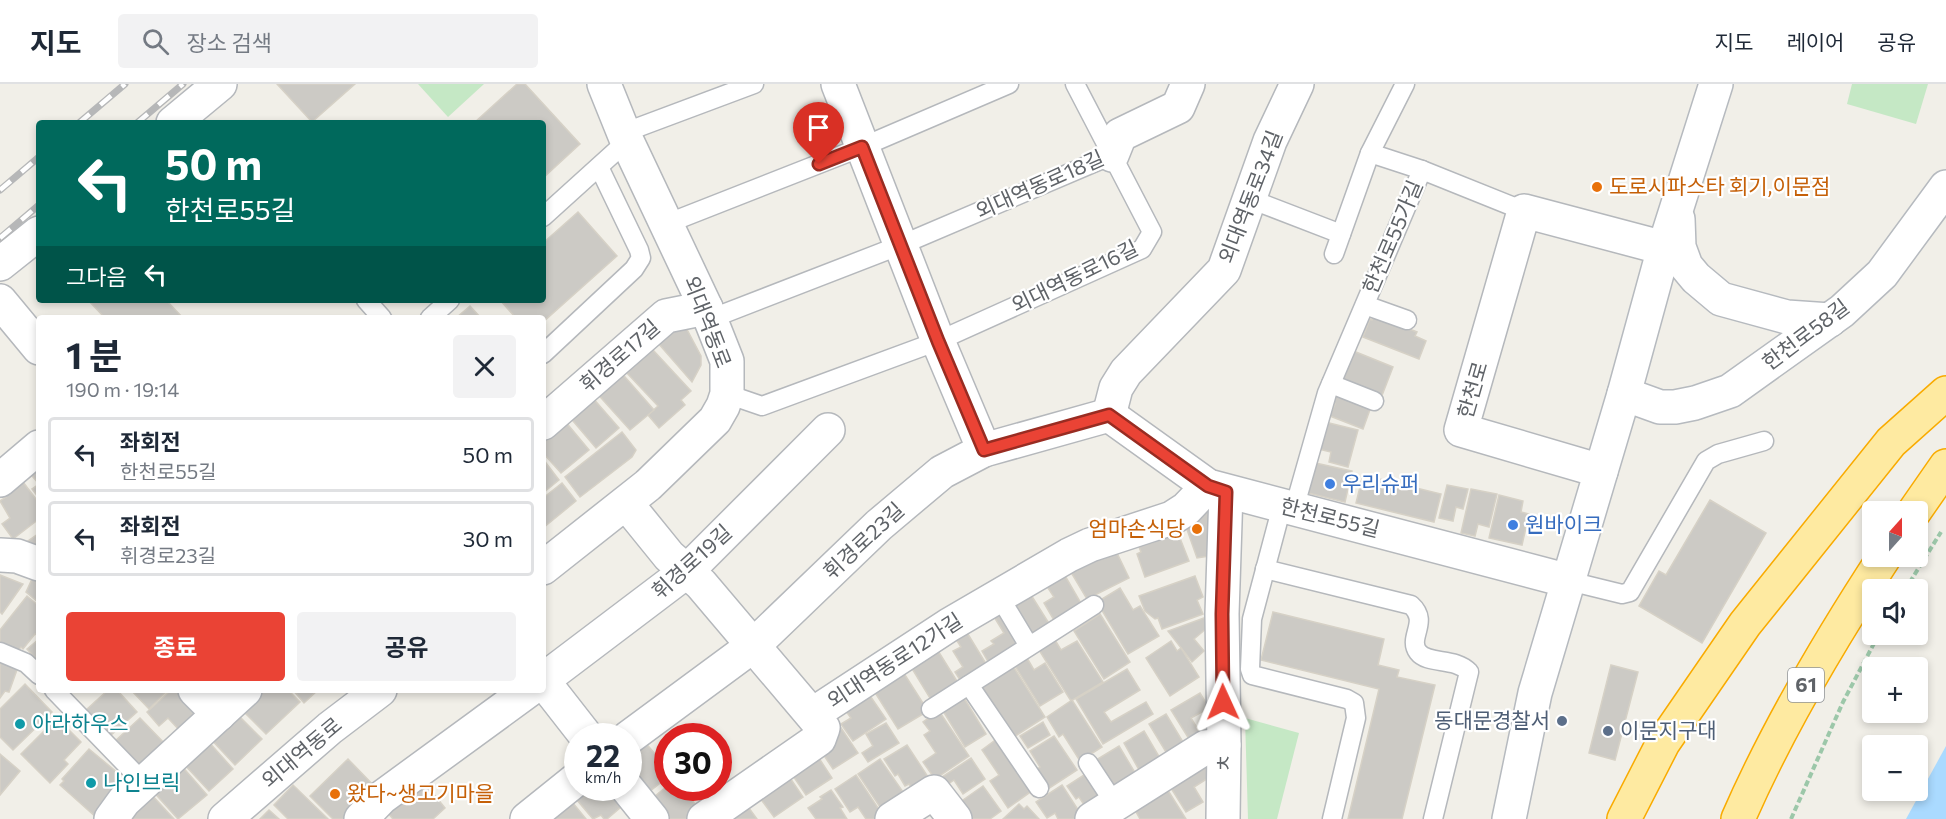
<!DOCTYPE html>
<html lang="ko">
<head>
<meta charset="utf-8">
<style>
	body { margin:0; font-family:Commissioner,"Noto Sans KR",sans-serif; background:#f2f2f3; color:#1f2937; height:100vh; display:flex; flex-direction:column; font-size:22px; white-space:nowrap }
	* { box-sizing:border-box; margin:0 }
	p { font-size:20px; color:#747a83 }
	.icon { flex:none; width:33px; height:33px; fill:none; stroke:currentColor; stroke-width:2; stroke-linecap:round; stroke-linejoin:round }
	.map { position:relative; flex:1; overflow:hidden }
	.side { position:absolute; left:36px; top:231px; width:510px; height:378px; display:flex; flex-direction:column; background:#fff; border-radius:6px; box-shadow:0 3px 9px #0003 }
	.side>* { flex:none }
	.guide { position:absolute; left:36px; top:36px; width:510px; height:183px; border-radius:6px; box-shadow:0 3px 9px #0003; background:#00695c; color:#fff; overflow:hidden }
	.needle { width:39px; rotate:21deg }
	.controls { position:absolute; left:1862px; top:417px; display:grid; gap:12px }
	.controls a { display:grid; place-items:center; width:66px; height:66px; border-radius:6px; background:#fff; box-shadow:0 3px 9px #0003; font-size:30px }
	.speed { position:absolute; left:564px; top:639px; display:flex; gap:12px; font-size:30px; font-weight:700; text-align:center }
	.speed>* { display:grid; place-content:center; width:78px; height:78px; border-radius:50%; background:#fff; box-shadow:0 3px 9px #0003; line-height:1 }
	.speed small { font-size:15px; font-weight:400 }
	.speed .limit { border:9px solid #d22; background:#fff; color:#111 }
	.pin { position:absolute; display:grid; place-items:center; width:51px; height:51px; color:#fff; margin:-62px -26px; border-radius:50% 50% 50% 0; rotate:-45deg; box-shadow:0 0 6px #0007 }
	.pin .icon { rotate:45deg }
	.me { position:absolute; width:66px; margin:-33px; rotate:359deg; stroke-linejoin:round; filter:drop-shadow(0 0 4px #0008) }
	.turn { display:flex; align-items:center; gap:21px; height:126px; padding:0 30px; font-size:27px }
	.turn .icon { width:78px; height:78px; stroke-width:2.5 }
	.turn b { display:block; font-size:42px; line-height:51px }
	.then { display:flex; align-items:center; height:57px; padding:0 30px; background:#0003; gap:12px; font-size:22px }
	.round { display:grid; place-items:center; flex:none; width:63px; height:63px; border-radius:6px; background:#f2f2f3 }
	.head { display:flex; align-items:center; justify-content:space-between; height:102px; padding:0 30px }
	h1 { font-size:36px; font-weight:700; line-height:45px }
	.primary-button { display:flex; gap:12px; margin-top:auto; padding:12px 30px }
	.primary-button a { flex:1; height:69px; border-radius:6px; background:#ea4335; color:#fff; font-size:24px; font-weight:700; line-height:69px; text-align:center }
	.primary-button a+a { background:#f2f2f3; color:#1f2937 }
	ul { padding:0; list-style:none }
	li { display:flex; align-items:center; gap:18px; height:75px; margin:0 12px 9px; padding:0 18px; border:3px solid #e0e1e3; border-radius:6px }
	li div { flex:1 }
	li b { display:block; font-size:22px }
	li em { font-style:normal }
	header { display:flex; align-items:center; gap:36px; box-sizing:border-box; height:84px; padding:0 30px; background:#fff; border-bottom:2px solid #e0e1e3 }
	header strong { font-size:28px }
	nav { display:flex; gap:33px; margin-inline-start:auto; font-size:21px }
	.search { width:420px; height:54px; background:#f2f2f3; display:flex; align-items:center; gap:15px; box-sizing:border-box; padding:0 21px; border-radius:6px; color:#747a83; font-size:22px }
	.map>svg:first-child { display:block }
	.green { fill:#c5e8c5 }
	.water { fill:#aadaff }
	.building { fill:#cccac5; stroke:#d6d1c6; stroke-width:1.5 }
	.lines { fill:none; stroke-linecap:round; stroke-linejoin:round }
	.service-casing { stroke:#b5b8bc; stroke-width:21 }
	.minor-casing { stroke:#b5b8bc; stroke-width:36 }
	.tertiary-casing { stroke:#b5b8bc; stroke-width:36 }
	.secondary-casing { stroke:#b6babf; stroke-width:36 }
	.trunk-casing { stroke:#f9ab00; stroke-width:36 }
	.path { stroke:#9cc7a9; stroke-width:4; stroke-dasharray:6 3; stroke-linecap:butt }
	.service { stroke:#fff; stroke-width:18 }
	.minor { stroke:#fff; stroke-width:33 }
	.tertiary { stroke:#fff; stroke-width:33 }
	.secondary { stroke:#fff; stroke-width:33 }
	.trunk { stroke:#feeaa1; stroke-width:33 }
	.rail-casing { stroke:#b6b7b8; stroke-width:7 }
	.rail { stroke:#fff; stroke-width:4.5; stroke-dasharray:14; stroke-linecap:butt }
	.route-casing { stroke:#982c22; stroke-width:15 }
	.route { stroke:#ea4335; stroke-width:10 }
	.food-dot { fill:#e8710a; stroke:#fff; stroke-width:2 }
	.shop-dot { fill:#3f7fe0; stroke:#fff; stroke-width:2 }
	.service-dot { fill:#5c6f8a; stroke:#fff; stroke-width:2 }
	.culture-dot { fill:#0f9aa8; stroke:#fff; stroke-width:2 }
	.labels { text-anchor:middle; stroke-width:4.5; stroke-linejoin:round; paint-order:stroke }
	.shield { fill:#fff; stroke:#8f9295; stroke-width:1.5 }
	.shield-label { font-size:20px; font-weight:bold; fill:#5f6368 }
	.street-label { font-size:21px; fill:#5f6368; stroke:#fff }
	.food-label { font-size:21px; fill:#c56008; stroke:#fff; text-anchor:start }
	.shop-label { font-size:21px; fill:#366cbe; stroke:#fff; text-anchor:start }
	.service-label { font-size:21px; fill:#4e5e75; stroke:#fff; text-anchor:end }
	.culture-label { font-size:21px; fill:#0d838f; stroke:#fff; text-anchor:start }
</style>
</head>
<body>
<header>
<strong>지도</strong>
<div class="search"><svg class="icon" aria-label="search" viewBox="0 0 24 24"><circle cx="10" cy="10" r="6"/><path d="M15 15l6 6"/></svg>장소 검색</div>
<nav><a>지도</a><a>레이어</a><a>공유</a></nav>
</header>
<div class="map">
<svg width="1946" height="735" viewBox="0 0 1946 735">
	<rect width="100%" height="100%" fill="#f1efe8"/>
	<g class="green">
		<polygon points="418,0 484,0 448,33"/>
		<polygon points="1852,0 1928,0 1916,40 1847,20"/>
		<polygon points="1245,634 1299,649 1277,735 1248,735"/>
	</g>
	<polygon class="water" points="1946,662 1946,735 1906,735"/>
	<g class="building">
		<polygon points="277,0 355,0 312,38"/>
		<polygon points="517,0 525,0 580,60 543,94 543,39 474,39"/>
		<polygon points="578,128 617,172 543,238 543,234 516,234 500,216 543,216 543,159"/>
		<polygon points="88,216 166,216 183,234 105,234"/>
		<polygon points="470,222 481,234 456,234"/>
		<polygon points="1374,231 1417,248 1415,252 1426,257 1419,275 1363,253 1370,235 1372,236"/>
		<polygon points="682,236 701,272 701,281 692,298 658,259"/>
		<polygon points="653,266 691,307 681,316 685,321 659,344 648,331 658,322 627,289"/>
		<polygon points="1351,266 1393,283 1381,314 1342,295"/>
		<polygon points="618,285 654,326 630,346 594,306"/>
		<polygon points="1333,305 1372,320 1363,345 1330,332 1335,320 1328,318"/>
		<polygon points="591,312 619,344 596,364 568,331"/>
		<polygon points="564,336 589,366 561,389 543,369 543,354"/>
		<polygon points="1321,337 1358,346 1348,383 1329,378 1331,368 1314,364"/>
		<polygon points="622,348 636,366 632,373 580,413 565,393"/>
		<polygon points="543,375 559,396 543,409"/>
		<polygon points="39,377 39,414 32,405 39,400 27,386"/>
		<polygon points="1311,378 1352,387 1345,418 1304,408"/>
		<polygon points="1363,391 1441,410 1434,438 1356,419"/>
		<polygon points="20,394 39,419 39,435 13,455 2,440 10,434 0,417 6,413 2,409"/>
		<polygon points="562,399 576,417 543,444 543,414"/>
		<polygon points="1447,401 1468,405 1463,425 1456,423 1453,437 1439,434"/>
		<polygon points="1471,405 1497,410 1489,443 1478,440 1475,452 1461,449"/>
		<polygon points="1499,411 1523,417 1521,428 1529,430 1522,461 1489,454"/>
		<polygon points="1710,416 1766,449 1702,559 1639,522 1659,487 1666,491"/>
		<polygon points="1208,417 1209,472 1197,474 1184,437"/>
		<polygon points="1176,444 1189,477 1145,493 1137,470 1141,468 1139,463 1154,458 1152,453"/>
		<polygon points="38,450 39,451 39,472 28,457"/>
		<polygon points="1117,469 1129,494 1087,515 1069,485"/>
		<polygon points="1064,490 1082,521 1055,538 1044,519 1054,513 1046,501"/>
		<polygon points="0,491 23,500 2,530 0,528"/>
		<polygon points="1195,492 1203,513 1197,516 1203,530 1162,545 1158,534 1155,535 1145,527 1139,512"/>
		<polygon points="33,493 39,495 39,519 26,508"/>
		<polygon points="1026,503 1050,541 1030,552 1007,515"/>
		<polygon points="1120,504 1133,526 1140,522 1159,552 1128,570 1097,518"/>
		<polygon points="27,512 39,522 39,550 38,552 35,550 23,565 21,563 15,570 0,558 0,546"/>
		<polygon points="997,524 1021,562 990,581 982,567 994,560 991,557 1004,549 991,528"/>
		<polygon points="1273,528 1384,555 1378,581 1399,586 1397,593 1435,601 1402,735 1348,735 1379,605 1261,576"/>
		<polygon points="1100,530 1130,578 1104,595 1074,547"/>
		<polygon points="1204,534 1208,543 1194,555 1204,567 1192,578 1168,547"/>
		<polygon points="963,542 988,583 962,599 955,588 963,583 953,567 961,563 952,549"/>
		<polygon points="39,555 39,578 27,565"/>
		<polygon points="1055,556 1061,566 1077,557 1103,598 1071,617 1039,566"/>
		<polygon points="1171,557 1177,567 1181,564 1199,593 1170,612 1146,574"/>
		<polygon points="935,562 960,602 933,619 908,578"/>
		<polygon points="1027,574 1034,586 1045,579 1063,608 1040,622 1015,582"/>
		<polygon points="0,577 18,583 9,608 5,607 0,614"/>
		<polygon points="898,580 928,627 898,645 869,599"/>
		<polygon points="1611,581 1638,588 1615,676 1589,669"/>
		<polygon points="1013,582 1045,633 1014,653 999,628 994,631 978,605"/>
		<polygon points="1127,585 1140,606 1104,628 1111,638 1146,618 1153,630 1103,660 1076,615"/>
		<polygon points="25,600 52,628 13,666 0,653 0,625"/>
		<polygon points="864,603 886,635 853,657 841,640 851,634 840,619"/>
		<polygon points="108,606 117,606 137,628 110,652 86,626"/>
		<polygon points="131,606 168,606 149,625"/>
		<polygon points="171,606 182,606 204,630 182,649 168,634 159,642 147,628"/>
		<polygon points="253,606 288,606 300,618 266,650 237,621"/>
		<polygon points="293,606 318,606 304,619"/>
		<polygon points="1200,609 1209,624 1191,634 1205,657 1194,663 1171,626"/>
		<polygon points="964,614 986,650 965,663 943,627"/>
		<polygon points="1072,616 1102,663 1080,677 1063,650 1059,653 1047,633"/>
		<polygon points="234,627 262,655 235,681 208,652"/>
		<polygon points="939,627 969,672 935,695 923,678 936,669 924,651 930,647 923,638"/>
		<polygon points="1166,630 1186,663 1169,673 1149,640"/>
		<polygon points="57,634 81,658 64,676 68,680 50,699 21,670"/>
		<polygon points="140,634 167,662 141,686 114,658"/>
		<polygon points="1043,638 1050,651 1028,664 1020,652"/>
		<polygon points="886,639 899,659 868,678 862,669 873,662 866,650"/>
		<polygon points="839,641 858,669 833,685 815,658"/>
		<polygon points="1144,647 1164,681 1143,693 1124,659"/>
		<polygon points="1054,652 1077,686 1048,705 1036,686 1040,683 1030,667"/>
		<polygon points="998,654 1036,704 1008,724 990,697 999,691 982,666"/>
		<polygon points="207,656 233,685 209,707 182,678"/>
		<polygon points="643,656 668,685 668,693 649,708 628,700 628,669"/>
		<polygon points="907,661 934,702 918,713 909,700 905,702 898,690 895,692 884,675"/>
		<polygon points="1119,662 1140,697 1117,711 1096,676"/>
		<polygon points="89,665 119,690 121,707 97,734 60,701 64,697 62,695"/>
		<polygon points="813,665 832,694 806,711 787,683"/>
		<polygon points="0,670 20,687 0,711"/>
		<polygon points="1200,670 1213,691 1194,703 1203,718 1186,728 1164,693"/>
		<polygon points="971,674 985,695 963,710 954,696 944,703 939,695"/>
		<polygon points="348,675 379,707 350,735 333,735 310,712"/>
		<polygon points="880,675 910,718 894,728 887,718 880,723 858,690"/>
		<polygon points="180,680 207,711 178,735 151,705"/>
		<polygon points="784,685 803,713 774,733 754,706"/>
		<polygon points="1087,689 1107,719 1090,730 1079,713 1076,715 1067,702"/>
		<polygon points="856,691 884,733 881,735 866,735 858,723 850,728 835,705"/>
		<polygon points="419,692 445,724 433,735 393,735 383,723"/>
		<polygon points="1162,697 1186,735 1140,735 1130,717"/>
		<polygon points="293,701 328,735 288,735 274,721"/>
		<polygon points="1062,701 1084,735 1058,735 1055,729 1047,734 1036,718"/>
		<polygon points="983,702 1001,727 990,735 966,735 953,723"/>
		<polygon points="666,703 668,705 682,704 699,725 687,735 663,735 649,717"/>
		<polygon points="593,704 614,704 627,718 607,735 604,735 601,731 593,735 577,716"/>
		<polygon points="831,706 843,723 840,724 847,735 816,735 808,724 822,715 820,713"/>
		<polygon points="149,708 174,735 134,735 128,728"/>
		<polygon points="568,713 586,735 548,735"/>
		<polygon points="743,716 757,735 718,735"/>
		<polygon points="1019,720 1024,725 1027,722 1039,735 1003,735"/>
		<polygon points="269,726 279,735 260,735"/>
	</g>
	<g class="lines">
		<defs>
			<g id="service">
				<polyline points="623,49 754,0"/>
				<polyline points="1370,69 1422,86 1524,127"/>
				<polyline points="1250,115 1341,150"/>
				<polyline points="543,133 627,57"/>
				<polyline points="666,140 862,63 1009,0"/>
				<polyline points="1334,170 1370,69 1405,0"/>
				<polyline points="366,216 382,234"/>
				<polyline points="1365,221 1407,236"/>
				<polyline points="430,234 450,216"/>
				<polyline points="710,235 901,161 1112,71"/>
				<polyline points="543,270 634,185 641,174 639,166 599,83"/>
				<polyline points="1331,300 1374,317"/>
				<polyline points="727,310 762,322 938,257 1142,165 1152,148 1075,0"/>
				<polyline points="1282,422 1252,535 1250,585 1252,591 1347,615 1354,619 1356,634 1332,735"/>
				<polyline points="1294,425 1327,309 1422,86"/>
				<path d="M1265,485L1411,521C1430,538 1407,553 1418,568C1428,581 1455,573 1469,588L1433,735"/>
				<polyline points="1569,497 1622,510 1630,508 1706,377 1718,370 1764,357"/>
				<polyline points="999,512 1029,562"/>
				<polyline points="0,568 26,579 39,591"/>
				<polyline points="969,601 1039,704"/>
				<polyline points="54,606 144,699"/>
				<polyline points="931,625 1094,521"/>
				<polyline points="1088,679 1115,720"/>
			</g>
			<g id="minor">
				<polyline points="838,0 938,257 984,366"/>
				<polyline points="173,39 220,0"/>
				<polyline points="1112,71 1120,51 1178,23 1188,0"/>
				<polyline points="0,180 39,149"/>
				<polyline points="0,217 39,264"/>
				<polyline points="1109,331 1208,402 1569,497"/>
				<polyline points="1109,331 1116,304 1126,288 1224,186 1270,57 1297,0"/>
				<polyline points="543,339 666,232 706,224"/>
				<polyline points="1601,387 1461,346 1524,127 1664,164"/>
				<polyline points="0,396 39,363"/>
				<polyline points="626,419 669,472 701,500 823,644 819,655 704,735"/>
				<polyline points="0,471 17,472 39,480"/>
				<polyline points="543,596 687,487 828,346"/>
				<polyline points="543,597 586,652"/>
				<polyline points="195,606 219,630"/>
				<polyline points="813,630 949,541 1069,471 1090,461 1172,434 1186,425 1208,402"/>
				<polyline points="628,654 754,561 879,441 942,388 984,366 1109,331"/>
				<polyline points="627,704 652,735"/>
				<polyline points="111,735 124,717 245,606"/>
				<polyline points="361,735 381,714 529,606"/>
				<polyline points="527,735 578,694"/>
				<polyline points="892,735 934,708 955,735"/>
				<polyline points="1092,735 1206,663 1224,661"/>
				<polyline points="1223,735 1224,661 1222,530 1226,408"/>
			</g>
			<g id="tertiary">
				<polyline points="543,484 648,401 715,336 723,322 727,310 727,277 706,224 627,57 604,0"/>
				<polyline points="225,735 330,644 380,606"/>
			</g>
			<g id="secondary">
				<polyline points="1678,135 1679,163 1686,182 1696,194 1721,215 1787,233 1830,236"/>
				<polyline points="1624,310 1660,323 1675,323 1695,319 1730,307 1842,227 1882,190 1946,103"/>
				<polyline points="1509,735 1535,609 1624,310 1664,164 1716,0"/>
			</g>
			<g id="trunk">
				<polyline points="1914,428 1946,382"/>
				<polyline points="1624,735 1663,659 1745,540 1891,358 1946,309"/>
				<path d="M1738,735C1778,643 1830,556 1885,472"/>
			</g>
		</defs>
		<use href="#service" class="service-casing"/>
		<use href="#minor" class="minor-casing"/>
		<use href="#tertiary" class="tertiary-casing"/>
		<use href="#secondary" class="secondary-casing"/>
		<use href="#trunk" class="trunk-casing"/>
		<g class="path">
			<polyline points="1905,506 1941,448"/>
			<polyline points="1791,735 1843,618 1879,550"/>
		</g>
		<use href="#service" class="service"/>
		<use href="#minor" class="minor"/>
		<use href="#tertiary" class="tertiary"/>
		<use href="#secondary" class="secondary"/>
		<use href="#trunk" class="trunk"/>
		<defs>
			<g id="rail">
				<polyline points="79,39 125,0"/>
				<polyline points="137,39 183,0"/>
				<polyline points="0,106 39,73"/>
				<polyline points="0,154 39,121"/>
			</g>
		</defs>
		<use href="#rail" class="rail-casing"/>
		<use href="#rail" class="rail"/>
	</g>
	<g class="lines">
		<defs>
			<polyline id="route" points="819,80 862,63 938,257 984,366 1109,331 1208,402 1226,408 1222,530 1223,618"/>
		</defs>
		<use href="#route" class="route-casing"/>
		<use href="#route" class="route"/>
	</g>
	<g class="food-dot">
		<circle cx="1597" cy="103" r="6"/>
		<circle cx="1197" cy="445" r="6"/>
		<circle cx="335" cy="710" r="6"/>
	</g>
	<g class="shop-dot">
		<circle cx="1330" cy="400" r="6"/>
		<circle cx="1513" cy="441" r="6"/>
	</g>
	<g class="service-dot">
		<circle cx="1562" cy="637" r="6"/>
		<circle cx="1608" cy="647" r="6"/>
	</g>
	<g class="culture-dot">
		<circle cx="20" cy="640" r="6"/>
		<circle cx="91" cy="699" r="6"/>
	</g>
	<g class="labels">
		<rect class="shield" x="1788" y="584" width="36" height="34" rx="4.5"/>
		<g class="shield-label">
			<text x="1806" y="608">61</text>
		</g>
		<g class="street-label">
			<text transform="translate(1040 101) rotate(-24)" y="7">외대역동로18길</text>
			<text transform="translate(1251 113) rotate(-69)" y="7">외대역동로34길</text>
			<text transform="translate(1393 153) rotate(-67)" y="7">한천로55가길</text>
			<text transform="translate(1075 193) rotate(-26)" y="7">외대역동로16길</text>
			<text transform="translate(707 238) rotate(69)" y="7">외대역동로</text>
			<text transform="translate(1806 251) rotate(-37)" y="7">한천로58길</text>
			<text transform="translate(620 272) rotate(-41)" y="7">휘경로17길</text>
			<text transform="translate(1473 306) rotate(-74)" y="7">한천로</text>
			<text transform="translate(1330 434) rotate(14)" y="7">한천로55길</text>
			<text transform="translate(864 457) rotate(-43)" y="7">휘경로23길</text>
			<text transform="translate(692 478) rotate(-42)" y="7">휘경로19길</text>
			<text transform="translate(895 577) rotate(-33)" y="7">외대역동로12가길</text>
			<text transform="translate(302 669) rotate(-40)" y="7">외대역동로</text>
			<text transform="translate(1224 679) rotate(-90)" y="7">ㅊ</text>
		</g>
		<g class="food-label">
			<text x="1609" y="110">도로시파스타 회기,이문점</text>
			<text x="1185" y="452" text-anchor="end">엄마손식당</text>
			<text x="347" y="717">왔다~생고기마을</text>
		</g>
		<g class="shop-label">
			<text x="1342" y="407">우리슈퍼</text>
			<text x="1525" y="448">원바이크</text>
		</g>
		<g class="service-label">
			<text x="1550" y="644">동대문경찰서</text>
			<text x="1620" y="654" text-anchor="start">이문지구대</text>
		</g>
		<g class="culture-label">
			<text x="32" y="647">아라하우스</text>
			<text x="103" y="706">나인브릭</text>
		</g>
	</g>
</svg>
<div class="controls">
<a><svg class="needle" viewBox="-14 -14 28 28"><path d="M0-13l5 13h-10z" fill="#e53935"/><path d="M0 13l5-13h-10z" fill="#747a83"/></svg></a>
<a><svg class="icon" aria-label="sound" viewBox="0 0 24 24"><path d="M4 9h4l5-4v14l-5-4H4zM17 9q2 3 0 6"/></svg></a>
<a>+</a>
<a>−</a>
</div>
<div class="speed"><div>22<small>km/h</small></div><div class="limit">30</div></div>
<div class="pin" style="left:819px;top:80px;background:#d93025"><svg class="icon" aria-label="arrive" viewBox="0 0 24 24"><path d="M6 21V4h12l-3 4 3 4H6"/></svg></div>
<svg class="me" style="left:1223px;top:618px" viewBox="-20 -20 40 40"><path d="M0-17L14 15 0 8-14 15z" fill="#ea4335" stroke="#fff" stroke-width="4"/></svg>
<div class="guide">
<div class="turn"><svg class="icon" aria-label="left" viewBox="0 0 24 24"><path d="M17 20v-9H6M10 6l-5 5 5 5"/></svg><div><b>50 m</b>한천로55길</div></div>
<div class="then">그다음<svg class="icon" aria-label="left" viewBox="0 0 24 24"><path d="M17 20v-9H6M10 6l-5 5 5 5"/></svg></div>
</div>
<section class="side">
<div class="head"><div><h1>1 분</h1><p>190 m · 19:14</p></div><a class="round"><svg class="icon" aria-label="close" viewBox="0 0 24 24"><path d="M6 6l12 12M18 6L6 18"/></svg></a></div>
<ul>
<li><svg class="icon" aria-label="left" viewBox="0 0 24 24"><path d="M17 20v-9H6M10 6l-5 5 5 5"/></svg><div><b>좌회전</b><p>한천로55길</p></div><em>50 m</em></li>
<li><svg class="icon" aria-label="left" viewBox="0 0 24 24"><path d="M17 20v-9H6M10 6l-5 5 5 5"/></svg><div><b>좌회전</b><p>휘경로23길</p></div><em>30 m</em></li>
</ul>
<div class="primary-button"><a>종료</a><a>공유</a></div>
</section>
</div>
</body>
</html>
